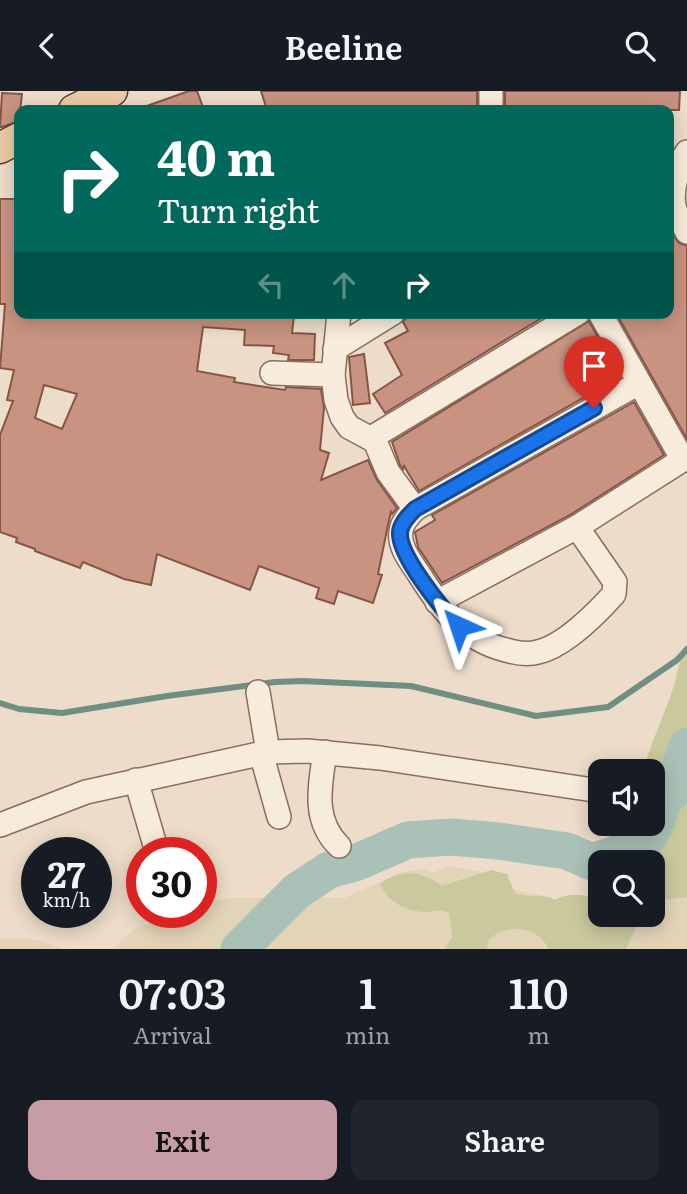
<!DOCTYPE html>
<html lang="en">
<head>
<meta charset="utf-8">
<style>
	body { margin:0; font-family:Literata,serif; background:#20242c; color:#f1f3f6; height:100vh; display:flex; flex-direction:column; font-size:26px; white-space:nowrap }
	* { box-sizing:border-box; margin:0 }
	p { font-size:23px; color:#9ea1a6 }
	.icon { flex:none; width:38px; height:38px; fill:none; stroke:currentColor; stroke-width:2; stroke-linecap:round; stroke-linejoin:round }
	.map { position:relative; height:858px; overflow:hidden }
	.drawer { display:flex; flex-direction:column; background:#171b24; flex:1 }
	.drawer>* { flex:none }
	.banner { position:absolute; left:14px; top:14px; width:660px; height:214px; border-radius:14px; box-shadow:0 4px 18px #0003; background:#00695c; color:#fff; overflow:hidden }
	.tools { position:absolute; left:588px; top:668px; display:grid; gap:14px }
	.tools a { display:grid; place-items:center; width:77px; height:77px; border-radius:14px; background:#171b24; box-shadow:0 4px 18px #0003; font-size:35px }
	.speed { position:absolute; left:21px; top:746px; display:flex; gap:14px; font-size:35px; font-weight:700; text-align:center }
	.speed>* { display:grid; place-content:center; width:91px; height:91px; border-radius:50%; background:#171b24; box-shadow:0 4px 18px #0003; line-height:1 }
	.speed small { font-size:18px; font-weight:400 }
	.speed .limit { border:10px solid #d22; background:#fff; color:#111 }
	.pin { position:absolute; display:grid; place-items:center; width:60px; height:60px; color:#fff; margin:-72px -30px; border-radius:50% 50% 50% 0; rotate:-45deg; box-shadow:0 0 7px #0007 }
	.pin .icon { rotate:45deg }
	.me { position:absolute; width:77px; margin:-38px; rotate:318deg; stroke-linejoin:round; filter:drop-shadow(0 0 5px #0008) }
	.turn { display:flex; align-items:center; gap:24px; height:147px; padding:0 28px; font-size:32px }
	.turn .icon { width:91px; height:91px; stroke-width:2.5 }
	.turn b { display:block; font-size:49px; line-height:60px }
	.lanes { display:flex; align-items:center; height:66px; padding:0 28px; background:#0003; justify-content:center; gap:35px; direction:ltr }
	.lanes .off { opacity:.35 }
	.eta { display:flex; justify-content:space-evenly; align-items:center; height:119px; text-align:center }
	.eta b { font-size:42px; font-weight:600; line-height:49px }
	.cta { display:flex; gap:14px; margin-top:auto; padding:14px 28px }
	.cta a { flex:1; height:80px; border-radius:14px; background:#c79ca5; color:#111; font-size:28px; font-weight:600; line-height:80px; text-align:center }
	.cta a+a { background:#20242c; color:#f1f3f6 }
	header { display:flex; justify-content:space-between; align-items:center; height:91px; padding:0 28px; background:#171b24; font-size:32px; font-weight:600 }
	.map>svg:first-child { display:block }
	.farmland { fill:#e2d4b7 }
	.green { fill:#cac89d }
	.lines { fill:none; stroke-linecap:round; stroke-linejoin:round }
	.stream { stroke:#708f83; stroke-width:6 }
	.river { stroke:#a9c1b6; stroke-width:37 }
	.building { fill:#c89381; stroke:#865546; stroke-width:2; fill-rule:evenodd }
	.minor-casing { stroke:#886e5e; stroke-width:26 }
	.major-casing { stroke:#563d32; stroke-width:33 }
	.minor { stroke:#f7ebdc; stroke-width:23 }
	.major { stroke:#edcaa4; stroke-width:30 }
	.route-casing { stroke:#114b97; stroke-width:18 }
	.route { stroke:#1a73e8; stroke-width:12 }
</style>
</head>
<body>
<header><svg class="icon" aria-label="back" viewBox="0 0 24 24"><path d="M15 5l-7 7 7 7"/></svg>Beeline<svg class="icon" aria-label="search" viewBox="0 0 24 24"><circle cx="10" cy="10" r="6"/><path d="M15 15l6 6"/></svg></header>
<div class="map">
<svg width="687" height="858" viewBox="0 0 687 858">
	<rect width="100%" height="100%" fill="#ecdcc9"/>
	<g class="farmland">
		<polygon points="687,678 687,858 113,858 132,839 177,821 201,821 201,813 232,807 345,807 402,781 424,778 435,782 445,775 482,781 515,799 563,810 600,824 653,824 653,772"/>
		<polygon points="24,847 45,851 62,858 0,858 0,848"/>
	</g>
	<g class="green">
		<path d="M687,557V806L664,809L653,814V772H600V801H598L593,762L623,733H653V681H642C651,653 663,626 673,598C678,583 678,570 687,557Z"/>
		<path d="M491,779L507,783L515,802C529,808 542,801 555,809C566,802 585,802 596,809L600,804V824H642L626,858H549C536,834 509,832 489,848L487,858H445L452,846L449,822C440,817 436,821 427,821C407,821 389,812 380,793C401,777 422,780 442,795Z"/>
	</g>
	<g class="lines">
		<polyline class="stream" points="0,612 19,618 62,622 167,605 275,591 302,590 411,595 536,625 608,616 677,569 687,558"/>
		<path class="river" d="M239,858L297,800L329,779L355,772L408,749L451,746L498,750L567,760L592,771C610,764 641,759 652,741C660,729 658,710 671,702L687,655"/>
	</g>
	<g class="building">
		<polygon points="189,0 197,0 204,19 141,19 141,17"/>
		<polygon points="261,0 477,0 477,19 267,19"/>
		<polygon points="505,0 680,0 679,19 505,19"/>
		<polygon points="2,2 22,3 19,30 2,36 0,36"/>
		<path d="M0,108H19V222H288V224L294,225L292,242L315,243L314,269H288L289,264L273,262L274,255L244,254L245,239L203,236L197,280L235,287L234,291L285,299L286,296L321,298L324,317L320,359L329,362L321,389L368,369L377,389L397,417L392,423L391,421L388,434L378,483L382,484L373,512L338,500L334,513L316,507L319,497L259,475L250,499L157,463L151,494L124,488L83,471L80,477L35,460V458L16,451L17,447L0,441V344L13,310L7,309L14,279L0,277L5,213H0ZM44,294L77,303L62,338L35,327Z"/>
		<polygon points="668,137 679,152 687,155 687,348 616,222 668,222"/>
		<polygon points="410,222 550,222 385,322 373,303 402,284 385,252 408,240 403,231"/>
		<polygon points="589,230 620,286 419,400 404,375 403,378 400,374 392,351"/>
		<polygon points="364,263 370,312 353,314 349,266"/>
		<polygon points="634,311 664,364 570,424 442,492 418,456 415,441 435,429 432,424"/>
	</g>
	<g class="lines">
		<defs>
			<g id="minor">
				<polyline points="491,0 491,19"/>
				<path d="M687,61C678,74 671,99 674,115C676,124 683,133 687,141"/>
				<polyline points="339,222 333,284 336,309 342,326 349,336 375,350 388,381 415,418"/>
				<polyline points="600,222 683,369"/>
				<polyline points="335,258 393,222"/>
				<polyline points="272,282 333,284"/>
				<polyline points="371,347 578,222"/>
				<path d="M577,436L615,491L614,503C596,523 564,555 538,561C528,564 516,562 506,559C464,549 441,518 419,483C411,471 398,455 401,440C402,431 409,424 415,418L639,292"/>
				<polyline points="437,511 577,436 687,366"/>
				<polyline points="258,601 268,661"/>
				<path d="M325,661C320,694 312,729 339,755"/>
				<polyline points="261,662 279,726"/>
				<polyline points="136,689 157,761"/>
				<polyline points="0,734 86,701 268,661 307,660 380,667 600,700"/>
			</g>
			<g id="major">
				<polyline points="74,19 112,0"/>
				<polyline points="0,57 19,47"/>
			</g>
		</defs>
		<use href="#minor" class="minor-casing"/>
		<use href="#major" class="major-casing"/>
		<use href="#minor" class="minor"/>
		<use href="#major" class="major"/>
	</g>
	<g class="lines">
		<defs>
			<path id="route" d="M459,535C443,519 398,464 400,441C401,432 409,424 415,418L594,317"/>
		</defs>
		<use href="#route" class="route-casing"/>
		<use href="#route" class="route"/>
	</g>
</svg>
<div class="tools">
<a><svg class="icon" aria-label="sound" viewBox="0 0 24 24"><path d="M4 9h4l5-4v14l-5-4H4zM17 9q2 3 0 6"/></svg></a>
<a><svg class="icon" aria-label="search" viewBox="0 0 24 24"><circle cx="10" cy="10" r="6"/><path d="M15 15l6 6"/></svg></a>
</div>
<div class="speed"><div>27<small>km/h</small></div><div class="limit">30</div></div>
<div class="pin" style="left:594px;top:317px;background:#d93025"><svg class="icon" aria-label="arrive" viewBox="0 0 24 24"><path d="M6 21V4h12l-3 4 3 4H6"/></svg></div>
<svg class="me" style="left:459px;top:535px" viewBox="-20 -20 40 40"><path d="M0-17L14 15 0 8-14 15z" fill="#1a73e8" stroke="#fff" stroke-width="4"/></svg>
<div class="banner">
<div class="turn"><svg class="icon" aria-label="right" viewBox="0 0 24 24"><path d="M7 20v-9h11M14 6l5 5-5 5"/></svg><div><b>40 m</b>Turn right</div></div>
<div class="lanes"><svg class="icon off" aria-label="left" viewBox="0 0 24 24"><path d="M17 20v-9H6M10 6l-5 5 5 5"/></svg><svg class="icon off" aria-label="ahead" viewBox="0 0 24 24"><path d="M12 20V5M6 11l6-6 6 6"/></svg><svg class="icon" aria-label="right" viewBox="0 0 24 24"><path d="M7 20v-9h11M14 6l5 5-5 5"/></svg></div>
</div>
</div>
<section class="drawer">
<div class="eta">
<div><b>07:03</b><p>Arrival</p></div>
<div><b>1</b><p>min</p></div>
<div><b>110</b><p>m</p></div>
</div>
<div class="cta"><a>Exit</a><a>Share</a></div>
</section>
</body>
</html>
